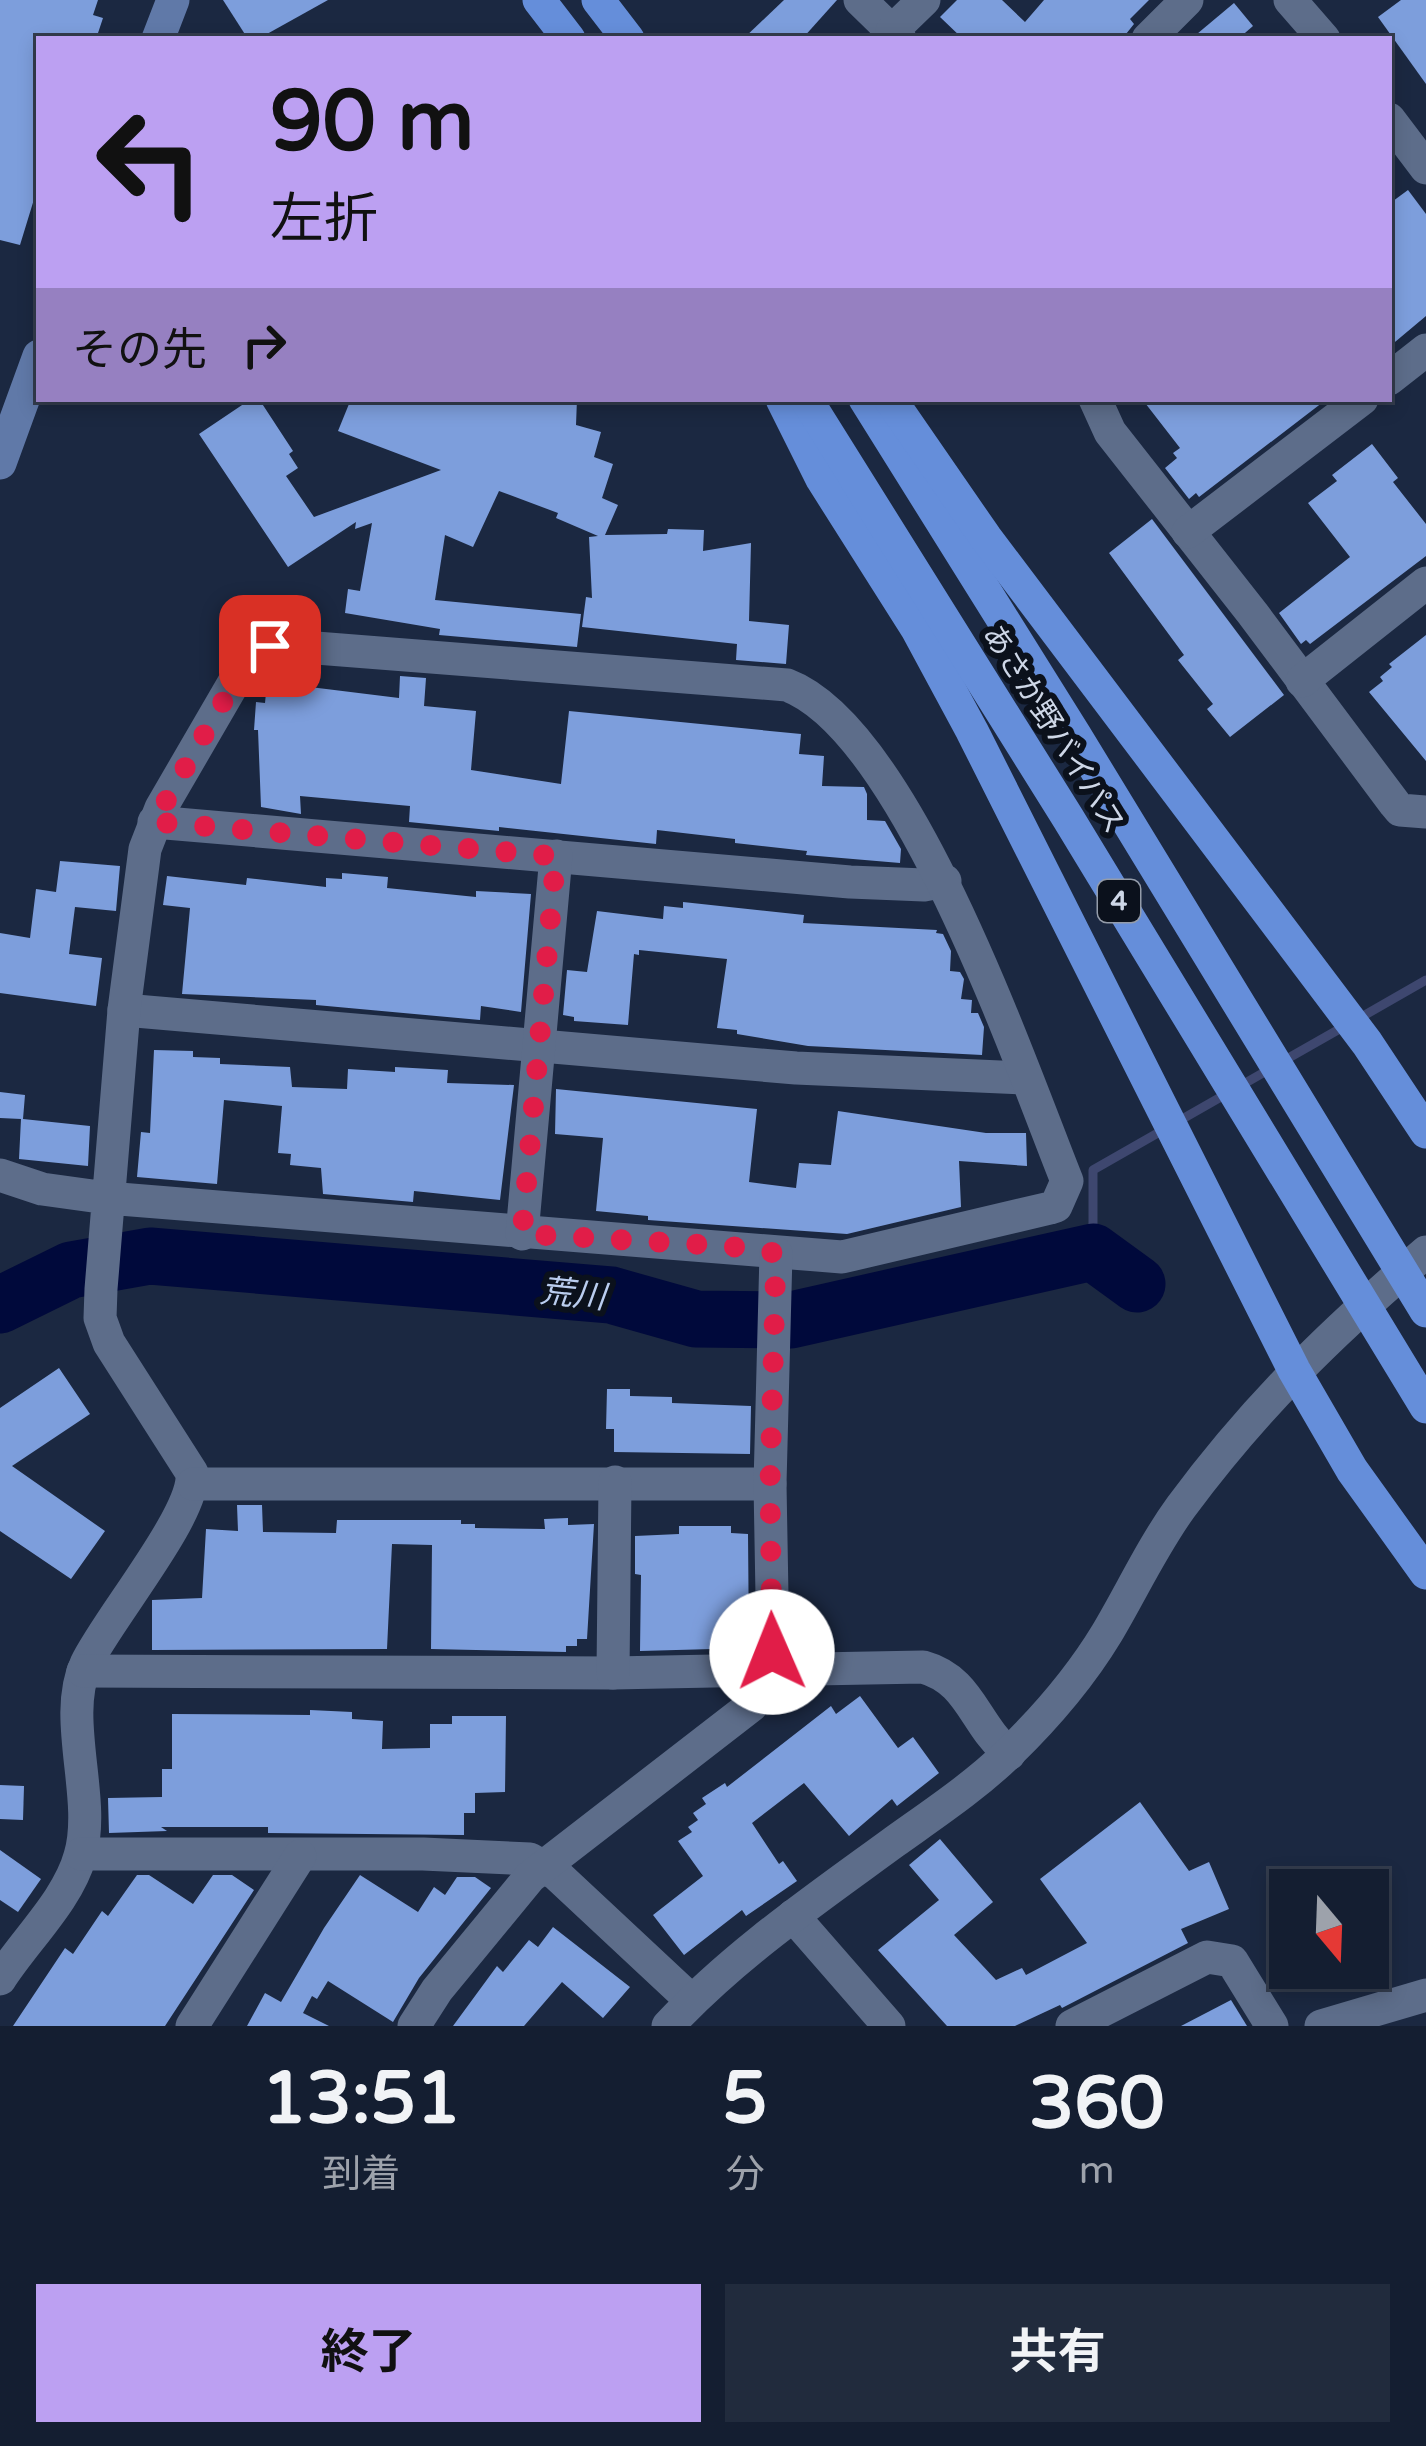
<!DOCTYPE html>
<html lang="ja">
<head>
<meta charset="utf-8">
<style>
	body { margin:0; font-family:"Varela Round","Noto Sans JP",sans-serif; background:#212b3d; color:#f1f3f6; height:100vh; display:flex; flex-direction:column; font-size:45px; white-space:nowrap }
	* { box-sizing:border-box; margin:0 }
	p { font-size:39px; color:#9da2ab }
	.icon { flex:none; width:66px; height:66px; fill:none; stroke:currentColor; stroke-width:2; stroke-linecap:round; stroke-linejoin:round }
	.map { position:relative; height:2026px; overflow:hidden }
	.sheet { display:flex; flex-direction:column; background:#141e31; flex:1 }
	.sheet>* { flex:none }
	.guide { position:absolute; left:36px; top:36px; width:1356px; height:366px; border-radius:0px; box-shadow:0 6px 18px #0003,0 0 0 3px #333c4d; background:#bca0f2; color:#111; overflow:hidden }
	.needle { width:78px; rotate:161deg }
	.fabs { position:absolute; left:1269px; top:1869px; display:grid; gap:24px }
	.fabs a { display:grid; place-items:center; width:120px; height:120px; border-radius:0px; background:#141e31; box-shadow:0 6px 18px #0003,0 0 0 3px #333c4d; font-size:60px }
	.pin { position:absolute; display:grid; place-items:center; width:102px; height:102px; color:#fff; margin:-51px; border-radius:24px; box-shadow:0 6px 18px #0006 }
	.me { position:absolute; width:132px; margin:-66px; rotate:359deg; stroke-linejoin:round; filter:drop-shadow(0 0 9px #0008) }
	.turn { display:flex; align-items:center; gap:42px; height:252px; padding:0 36px; font-size:54px }
	.turn .icon { width:156px; height:156px; stroke-width:2.5 }
	.turn b { display:block; font-size:84px; line-height:102px }
	.then { display:flex; align-items:center; height:114px; padding:0 36px; background:#0003; gap:24px; font-size:45px }
	.eta { display:flex; justify-content:space-evenly; align-items:center; height:204px; text-align:center }
	.eta b { font-size:72px; font-weight:700; line-height:84px }
	.action { display:flex; gap:24px; margin-top:auto; padding:24px 36px }
	.action a { flex:1; height:138px; border-radius:0px; background:#bca0f2; color:#111; font-size:48px; font-weight:700; line-height:138px; text-align:center }
	.action a+a { background:#212b3d; color:#f1f3f6 }
	.map>svg:first-child { display:block }
	.lines { fill:none; stroke-linecap:round; stroke-linejoin:round }
	.stream { stroke:#3e476f; stroke-width:9 }
	.river { stroke:#00093b; stroke-width:57 }
	.building { fill:#7d9edc }
	.minor { stroke:#5d6d8a; stroke-width:33 }
	.tertiary { stroke:#5d6d8a; stroke-width:33 }
	.secondary { stroke:#6079a8; stroke-width:33 }
	.trunk { stroke:#658eda; stroke-width:33 }
	.route { stroke:#e11d48; stroke-width:21; stroke-dasharray:0 37.8 }
	.labels { text-anchor:middle; stroke-width:12; stroke-linejoin:round; paint-order:stroke }
	.shield { fill:#0b111c; stroke:#949caa; stroke-width:3 }
	.shield-label { font-size:27px; font-weight:bold; fill:#ced7e7 }
	.street-label { font-size:30px; fill:#ced7e7; stroke:#0b111c }
	.water-label { font-size:33px; font-style:italic; fill:#bacdef; stroke:#0b111c }
</style>
</head>
<body>
<div class="map">
<svg width="1426" height="2026" viewBox="0 0 1426 2026">
	<rect width="100%" height="100%" fill="#1b2841"/>
	<g class="lines">
		<g class="stream">
			<polyline points="1358,1019 1426,980"/>
			<polyline points="1285,1060 1343,1027"/>
			<polyline points="1093,1252 1093,1170 1270,1069"/>
		</g>
		<polyline class="river" points="0,1305 71,1270 150,1256 611,1295 696,1319 791,1320 1093,1252 1137,1284"/>
	</g>
	<g class="building">
		<polygon points="0,0 98,0 93,15 103,18 96,39 39,39 39,183 20,245 0,240"/>
		<polygon points="223,0 328,0 258,39 248,39"/>
		<polygon points="784,0 837,0 802,39 743,39"/>
		<polygon points="957,0 1002,0 1025,22 1044,0 1149,0 1130,19 1134,24 1122,39 963,39 940,17"/>
		<polygon points="1401,0 1426,0 1426,84 1378,17"/>
		<polygon points="1234,3 1253,26 1238,39 1191,39"/>
		<polygon points="1408,190 1426,214 1426,316 1389,347 1389,204"/>
		<polygon points="251,399 259,399 293,451 289,454 298,468 286,476 314,517 441,470 338,431 351,399 577,399 576,425 601,432 594,457 613,464 602,498 618,505 605,535 667,534 668,529 704,530 703,551 751,543 749,621 789,625 786,664 736,660 737,644 582,627 586,597 592,598 589,537 598,536 556,518 558,513 499,491 473,547 445,535 435,600 581,614 577,647 439,635 440,629 345,613 348,589 360,591 372,523 355,529 356,522 288,567 199,434"/>
		<polygon points="1142,399 1327,399 1199,497 1196,493 1189,499 1165,468 1177,458 1173,453 1180,448"/>
		<polygon points="1372,444 1398,478 1393,482 1426,524 1426,556 1310,644 1306,640 1301,644 1279,613 1350,557 1308,503 1337,481 1332,475"/>
		<polygon points="1152,519 1284,695 1230,737 1207,709 1213,704 1178,660 1184,655 1109,553"/>
		<polygon points="1426,635 1426,761 1369,692 1383,681 1380,677 1392,667 1389,664"/>
		<polygon points="277,667 306,669 304,684 310,687 399,698 400,676 426,678 424,706 476,711 471,770 561,784 569,711 801,734 799,754 824,756 822,786 864,787 867,794 867,820 885,821 901,849 900,863 806,855 807,851 735,843 735,839 657,830 656,844 499,827 499,831 409,822 410,806 300,796 301,814 261,807 258,730 254,730 256,702 265,703 268,672"/>
		<polygon points="60,861 120,866 116,911 75,907 69,954 102,958 96,1006 0,993 0,933 30,938 36,889 56,892"/>
		<polygon points="342,873 388,877 387,888 476,897 476,891 531,894 521,1012 481,1006 480,1020 316,1005 316,1000 182,994 190,908 163,905 167,876 246,885 247,878 326,887 326,878 342,879"/>
		<polygon points="683,902 804,915 803,923 937,930 936,933 943,934 951,951 950,971 960,972 964,979 961,999 972,1000 971,1013 978,1013 984,1027 982,1055 808,1046 737,1034 737,1030 717,1028 727,959 639,950 639,955 634,954 628,1025 574,1021 574,1017 563,1015 567,970 587,972 597,911 663,919 664,906 683,908"/>
		<polygon points="154,1050 193,1051 193,1057 220,1058 220,1064 290,1067 292,1087 347,1089 348,1069 395,1072 395,1067 448,1070 447,1083 514,1085 500,1200 414,1191 413,1202 323,1194 321,1168 290,1165 291,1154 278,1153 282,1106 224,1100 217,1184 137,1177 141,1132 150,1133"/>
		<polygon points="556,1089 757,1109 749,1182 796,1188 799,1163 831,1165 838,1111 986,1133 1026,1133 1027,1166 959,1161 961,1207 847,1234 648,1220 648,1216 596,1211 603,1138 555,1134"/>
		<polygon points="0,1092 25,1095 23,1119 90,1126 88,1166 19,1159 21,1119 0,1118"/>
		<polygon points="59,1368 90,1414 12,1466 105,1531 71,1579 0,1531 0,1408"/>
		<polygon points="607,1389 630,1389 630,1396 672,1397 672,1403 751,1406 750,1454 614,1452 614,1429 606,1429"/>
		<polygon points="237,1505 262,1505 263,1532 336,1533 337,1520 461,1520 461,1524 475,1524 475,1528 545,1529 544,1519 568,1518 568,1525 594,1524 587,1639 577,1639 577,1646 566,1646 566,1652 431,1649 432,1545 392,1544 387,1649 152,1650 152,1600 202,1598 206,1529 238,1531"/>
		<polygon points="679,1526 731,1526 731,1533 748,1534 749,1648 640,1651 641,1575 635,1574 635,1536 679,1534"/>
		<polygon points="860,1696 898,1748 913,1737 939,1773 897,1806 892,1799 849,1836 804,1783 752,1823 779,1864 783,1861 797,1881 746,1916 742,1910 684,1955 653,1915 703,1876 678,1841 692,1832 688,1827 698,1820 693,1813 706,1804 702,1798 725,1783 727,1787 831,1706 836,1714"/>
		<polygon points="310,1710 352,1712 352,1719 383,1721 382,1749 430,1748 430,1724 452,1724 452,1716 506,1716 505,1792 475,1793 475,1813 464,1813 464,1835 268,1833 268,1827 161,1827 167,1831 109,1833 108,1798 162,1797 162,1769 172,1769 172,1714 310,1715"/>
		<polygon points="0,1785 24,1786 23,1820 0,1819"/>
		<polygon points="1140,1802 1189,1871 1209,1862 1229,1909 1181,1929 1188,1943 1062,2008 1060,2005 1015,2026 947,2026 878,1950 939,1900 909,1865 940,1839 993,1902 954,1935 996,1980 1022,1968 1026,1975 1087,1943 1040,1879"/>
		<polygon points="0,1850 41,1879 18,1912 0,1900"/>
		<polygon points="137,1875 149,1875 193,1904 213,1875 232,1875 254,1890 165,2026 13,2026 65,1948 73,1954 102,1911 108,1916"/>
		<polygon points="360,1875 418,1912 434,1887 445,1895 457,1877 475,1877 491,1888 419,1978 393,2022 328,1981 317,1999 312,1996 303,2013 329,2026 247,2026 265,1993 281,2002 324,1928"/>
		<polygon points="553,1927 630,1987 603,2018 562,1982 524,2026 453,2026 497,1966 503,1972 529,1940 538,1947"/>
		<polygon points="1231,2000 1247,2026 1181,2026"/>
	</g>
	<g class="lines">
		<g class="minor">
			<polyline points="860,0 900,39"/>
			<polyline points="892,31 924,0"/>
			<polyline points="1148,39 1187,0"/>
			<polyline points="1389,379 1426,350"/>
			<polyline points="1095,399 1110,432 1253,614 1395,804 1400,810 1426,812"/>
			<polyline points="1188,532 1362,399"/>
			<polyline points="1302,681 1426,583"/>
			<polyline points="154,822 850,882 924,885 945,881"/>
			<polyline points="124,1010 796,1068 1026,1078"/>
			<path d="M0,1175L42,1189L107,1198L842,1257L1050,1208L1056,1206L1067,1181C1020,1064 906,730 787,685L278,645L270,646L247,660L161,808L145,849L124,1010L101,1289L100,1318L109,1343L192,1473C196,1514 106,1621 86,1664C61,1719 97,1798 80,1856C68,1900 25,1940 0,1979"/>
			<polyline points="522,1234 556,856"/>
			<polyline points="193,1484 770,1484"/>
			<path d="M83,1671L613,1673L923,1667C970,1680 973,1722 1009,1754"/>
			<polyline points="613,1673 615,1482"/>
			<polyline points="81,1854 423,1854 530,1859 556,1874 692,2001"/>
			<polyline points="793,1916 889,2026"/>
			<polyline points="192,2026 300,1856"/>
			<polyline points="414,2026 437,1990 530,1877 751,1706 769,1682 773,1652 770,1484 776,1253"/>
			<polyline points="1072,2026 1207,1957 1232,1961 1272,2026"/>
			<polyline points="1321,2026 1426,1995"/>
		</g>
		<g class="tertiary">
			<polyline points="1290,0 1324,39"/>
			<polyline points="1389,119 1426,168"/>
			<path d="M668,2026C734,1955 816,1899 894,1842C933,1814 974,1787 1009,1753C1045,1718 1081,1676 1107,1633C1132,1591 1152,1547 1181,1507C1255,1407 1331,1333 1426,1252"/>
		</g>
		<g class="secondary">
			<polyline points="158,39 173,0"/>
			<polyline points="0,463 39,356"/>
		</g>
		<g class="trunk">
			<polyline points="539,0 569,39"/>
			<polyline points="598,0 628,39"/>
			<polyline points="782,399 822,479 917,629 972,731 1294,1370 1352,1470 1426,1573"/>
			<polyline points="806,399 1068,818 1426,1407"/>
			<polyline points="865,399 1075,735 1426,1311"/>
			<polyline points="890,399 986,538 1367,1043 1426,1132"/>
		</g>
	</g>
	<g class="lines">
		<polyline class="route" points="270,646 247,660 154,822 556,856 522,1234 728,1246 776,1253 770,1484 772,1652"/>
	</g>
	<g class="labels">
		<rect class="shield" x="1098" y="880" width="42" height="42" rx="9"/>
		<g class="shield-label">
			<text x="1119" y="910">4</text>
		</g>
		<g class="street-label">
			<text transform="translate(1054 729) rotate(58)" y="10">あさか野バイパス</text>
		</g>
		<g class="water-label">
			<text transform="translate(573 1293) rotate(6)" y="12">荒川</text>
		</g>
	</g>
</svg>
<div class="fabs">
<a><svg class="needle" viewBox="-14 -14 28 28"><path d="M0-13l5 13h-10z" fill="#e53935"/><path d="M0 13l5-13h-10z" fill="#9da2ab"/></svg></a>
</div>
<div class="pin" style="left:270px;top:646px;background:#d93025"><svg class="icon" aria-label="arrive" viewBox="0 0 24 24"><path d="M6 21V4h12l-3 4 3 4H6"/></svg></div>
<svg class="me" style="left:772px;top:1652px" viewBox="-20 -20 40 40"><circle r="19" fill="#fff"/><path d="M0-13L10 11 0 6-10 11z" fill="#e11d48"/></svg>
<div class="guide">
<div class="turn"><svg class="icon" aria-label="left" viewBox="0 0 24 24"><path d="M17 20v-9H6M10 6l-5 5 5 5"/></svg><div><b>90 m</b>左折</div></div>
<div class="then">その先<svg class="icon" aria-label="right" viewBox="0 0 24 24"><path d="M7 20v-9h11M14 6l5 5-5 5"/></svg></div>
</div>
</div>
<section class="sheet">
<div class="eta">
<div><b>13:51</b><p>到着</p></div>
<div><b>5</b><p>分</p></div>
<div><b>360</b><p>m</p></div>
</div>
<div class="action"><a>終了</a><a>共有</a></div>
</section>
</body>
</html>
